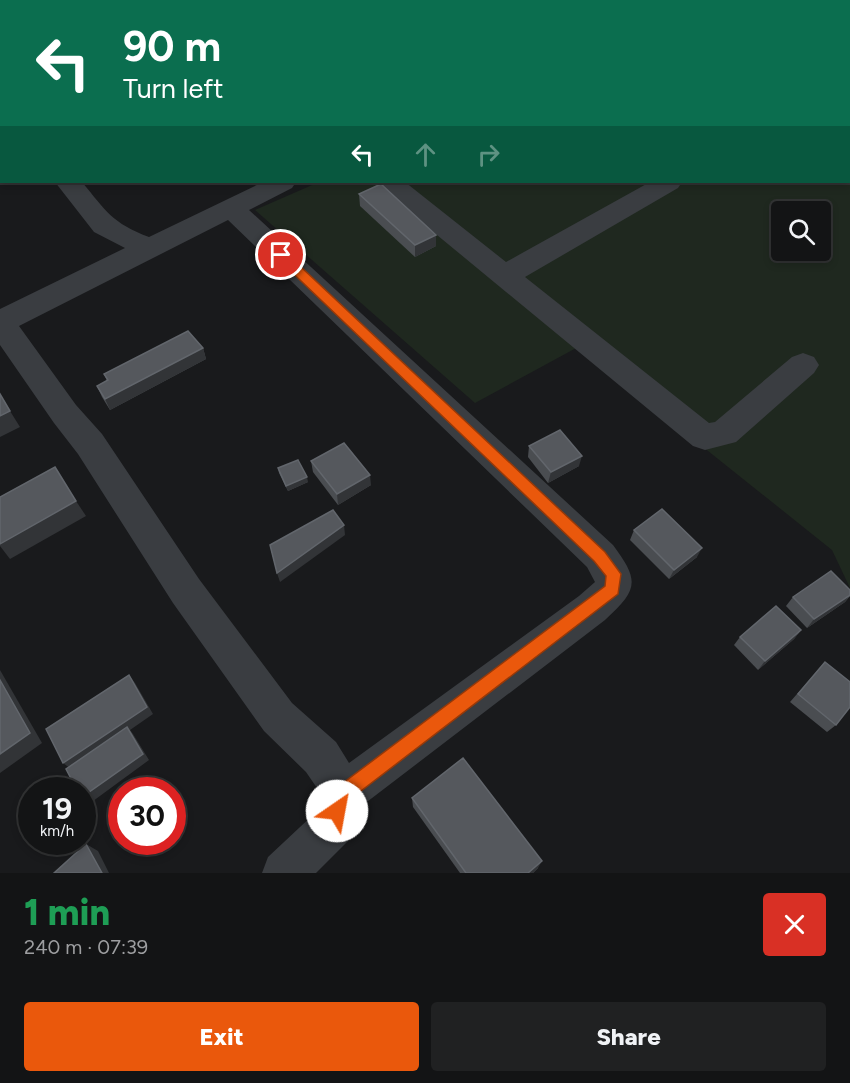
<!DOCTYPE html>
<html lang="en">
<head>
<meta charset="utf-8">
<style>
	body { margin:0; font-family:Figtree,sans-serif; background:#202122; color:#f1f3f6; height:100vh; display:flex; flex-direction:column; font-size:22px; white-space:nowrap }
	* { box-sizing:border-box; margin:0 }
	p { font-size:20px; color:#9d9ea0 }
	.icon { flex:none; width:33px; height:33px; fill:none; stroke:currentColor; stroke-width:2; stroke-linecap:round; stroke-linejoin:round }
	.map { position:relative; height:873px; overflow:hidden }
	.details { display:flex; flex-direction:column; background:#131415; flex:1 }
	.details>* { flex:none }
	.guide { position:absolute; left:0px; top:0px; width:850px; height:183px; box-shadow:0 3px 9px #0003,0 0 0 2px #323334; background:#0b6e4f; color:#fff; overflow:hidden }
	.controls { position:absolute; left:771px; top:201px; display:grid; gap:12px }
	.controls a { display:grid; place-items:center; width:60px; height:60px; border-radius:6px; background:#131415; box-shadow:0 3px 9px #0003,0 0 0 2px #323334; font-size:30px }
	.speed { position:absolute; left:18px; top:777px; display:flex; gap:12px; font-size:30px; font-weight:700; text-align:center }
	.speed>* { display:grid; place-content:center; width:78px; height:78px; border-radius:50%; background:#131415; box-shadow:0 3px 9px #0003,0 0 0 2px #323334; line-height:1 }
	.speed small { font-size:15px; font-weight:400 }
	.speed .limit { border:9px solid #d22; background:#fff; color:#111 }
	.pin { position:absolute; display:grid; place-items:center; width:51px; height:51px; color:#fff; margin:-26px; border:3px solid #fff; border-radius:50%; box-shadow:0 2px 6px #0007 }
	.me { position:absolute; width:66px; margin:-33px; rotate:33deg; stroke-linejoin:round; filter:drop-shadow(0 0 4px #0008) }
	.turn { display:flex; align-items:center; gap:21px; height:126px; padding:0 24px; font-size:27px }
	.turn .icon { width:78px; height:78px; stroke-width:2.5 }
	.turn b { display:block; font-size:42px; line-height:51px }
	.lanes { display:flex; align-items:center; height:57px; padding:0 24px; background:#0003; justify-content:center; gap:30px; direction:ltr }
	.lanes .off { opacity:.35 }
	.round { display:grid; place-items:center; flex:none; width:63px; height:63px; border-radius:6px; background:#202122 }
	.headline { display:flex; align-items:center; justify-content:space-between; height:102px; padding:0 24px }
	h1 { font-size:36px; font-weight:800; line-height:45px; color:#1e9e55 }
	.primary-button { display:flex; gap:12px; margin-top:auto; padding:12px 24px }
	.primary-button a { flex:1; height:69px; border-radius:6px; background:#ea580c; color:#fff; font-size:24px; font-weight:800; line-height:69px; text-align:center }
	.primary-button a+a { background:#202122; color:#f1f3f6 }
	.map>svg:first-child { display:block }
	.green { fill:#1f281f; fill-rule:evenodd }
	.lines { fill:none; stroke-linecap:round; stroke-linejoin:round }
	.minor { fill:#3a3d41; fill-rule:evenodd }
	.wall { fill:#4a4d51 }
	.shaded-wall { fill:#323437 }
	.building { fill:#55585d; stroke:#62666c; stroke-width:1.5 }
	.route { fill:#ea580c; stroke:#983908; stroke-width:1.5 }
</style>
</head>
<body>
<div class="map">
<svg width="850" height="873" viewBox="0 0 850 873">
	<rect width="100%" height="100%" fill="#191a1c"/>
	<path class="green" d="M0,0H850V588L832,550L578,347L475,403L255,210L319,182H849V2H2L0,121ZM782,212H820V250H782Z"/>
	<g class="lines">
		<g class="minor">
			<polygon points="156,0 178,0 179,2 158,2"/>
			<polygon points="336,0 360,0 335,2"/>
			<polygon points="649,0 672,0 648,2"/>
			<polygon points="849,67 850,67 849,82"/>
			<rect x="0" y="101" width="2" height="15"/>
			<path d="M55,182H82C106,211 112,223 149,237L263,182H296L292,188L249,210L613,545C640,581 638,590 605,620L359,808L348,841L316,873H262L268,857L315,813L320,795L317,788L306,772L264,731L173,603L78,454L54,423L0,345V309L125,248L94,232ZM228,220L587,567L595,582L579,596L349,763L336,742L292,703L199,579L102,434L76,405L19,326Z"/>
			<polygon points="376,182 405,182 506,262 650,182 682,182 678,188 525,277 709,423 715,422 792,357 803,353 814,357 819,365 814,373 736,442 705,450 693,446 380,188"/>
		</g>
	</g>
	<g class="wall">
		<polygon points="514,0 545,0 540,2 517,2"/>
		<polygon points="359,194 436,246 415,257 360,206"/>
		<polygon points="203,348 206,359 110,410 102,397 97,386 107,381 104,374"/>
		<polygon points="529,446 579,466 548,483 528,457"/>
		<polygon points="311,461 371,485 338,505 313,472"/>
		<polygon points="278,468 308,482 288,491 279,473"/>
		<polygon points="634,530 697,557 669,579 630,540"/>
		<polygon points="850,590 850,596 845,602 807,628 786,606 793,597"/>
		<polygon points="801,630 794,639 758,670 734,645 740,637"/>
		<polygon points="825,662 836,725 827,732 790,702"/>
		<polygon points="412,798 538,868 533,873 460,873 413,807"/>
	</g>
	<g class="shaded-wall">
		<polygon points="528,0 545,0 540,2 528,2"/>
		<polygon points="436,235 436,246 415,257 415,245"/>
		<polygon points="203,348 206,359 110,410 105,399"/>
		<polygon points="10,411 20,427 0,437 0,416"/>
		<polygon points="582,456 579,466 548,483 551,472"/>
		<polygon points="370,475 371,485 338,505 337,494"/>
		<polygon points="307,477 308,482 288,491 286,486"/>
		<polygon points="76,501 86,516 10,559 0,546 0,544"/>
		<polygon points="344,525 345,535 280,582 277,573"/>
		<polygon points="702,548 697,557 669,579 674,570"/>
		<polygon points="850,595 845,602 807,628 814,619"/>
		<polygon points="801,630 794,639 758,670 765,661"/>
		<polygon points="0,670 42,743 0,773"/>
		<polygon points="129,675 135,683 153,714 130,730 133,734 149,760 89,804 82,799 82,797 71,769 63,763"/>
		<polygon points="86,844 98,851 109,873 102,873"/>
		<polygon points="542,861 538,868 533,873 528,873"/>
	</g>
	<g class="building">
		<polygon points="381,184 436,235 415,245 359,194"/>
		<polygon points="188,331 203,348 105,399 97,386 108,380 104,374"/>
		<polygon points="0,394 10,411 0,416"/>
		<polygon points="560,430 582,456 551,472 529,446"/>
		<polygon points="344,443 370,475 337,494 311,461"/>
		<polygon points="298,460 307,477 286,486 278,468"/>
		<polygon points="55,467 76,501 0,544 0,497"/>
		<polygon points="662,509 702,548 674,570 634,530"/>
		<polygon points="333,510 344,525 277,573 270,545"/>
		<polygon points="831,571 850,590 850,595 814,619 793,597"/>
		<polygon points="776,606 801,630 765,661 740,637"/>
		<polygon points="825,662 850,682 850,707 836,725 798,694"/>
		<polygon points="129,675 147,707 63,763 46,729"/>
		<polygon points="0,680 30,733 0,754"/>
		<polygon points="127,727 143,754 82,797 82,790 77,790 66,769"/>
		<polygon points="463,758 542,861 528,873 466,873 412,798"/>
		<polygon points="86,844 102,873 54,873"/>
	</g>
	<polygon class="route" points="281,251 285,252 605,552 621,574 618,594 348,801 343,817 337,820 330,817 328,811 335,789 605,586 606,576 594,561 277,258 275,255"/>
</svg>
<div class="controls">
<a><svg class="icon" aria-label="search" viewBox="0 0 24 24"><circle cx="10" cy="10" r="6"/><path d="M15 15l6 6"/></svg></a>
</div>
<div class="speed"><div>19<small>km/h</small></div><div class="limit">30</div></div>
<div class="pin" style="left:281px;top:255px;background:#d93025"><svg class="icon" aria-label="arrive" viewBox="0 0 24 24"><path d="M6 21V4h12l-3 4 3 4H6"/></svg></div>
<svg class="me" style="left:337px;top:811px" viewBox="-20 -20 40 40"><circle r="19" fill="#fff"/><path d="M0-13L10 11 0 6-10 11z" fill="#ea580c"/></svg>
<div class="guide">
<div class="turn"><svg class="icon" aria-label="left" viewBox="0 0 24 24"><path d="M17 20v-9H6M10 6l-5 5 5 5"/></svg><div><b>90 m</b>Turn left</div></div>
<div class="lanes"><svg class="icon" aria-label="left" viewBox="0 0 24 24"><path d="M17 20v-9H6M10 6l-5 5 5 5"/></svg><svg class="icon off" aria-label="ahead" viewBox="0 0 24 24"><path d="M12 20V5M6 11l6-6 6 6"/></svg><svg class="icon off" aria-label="right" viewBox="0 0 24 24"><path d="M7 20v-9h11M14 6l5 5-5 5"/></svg></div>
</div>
</div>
<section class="details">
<div class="headline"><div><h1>1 min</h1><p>240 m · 07:39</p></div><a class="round" style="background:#d93025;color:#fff"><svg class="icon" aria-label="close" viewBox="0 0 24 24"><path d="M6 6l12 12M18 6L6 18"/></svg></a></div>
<div class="primary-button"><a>Exit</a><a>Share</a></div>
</section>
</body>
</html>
